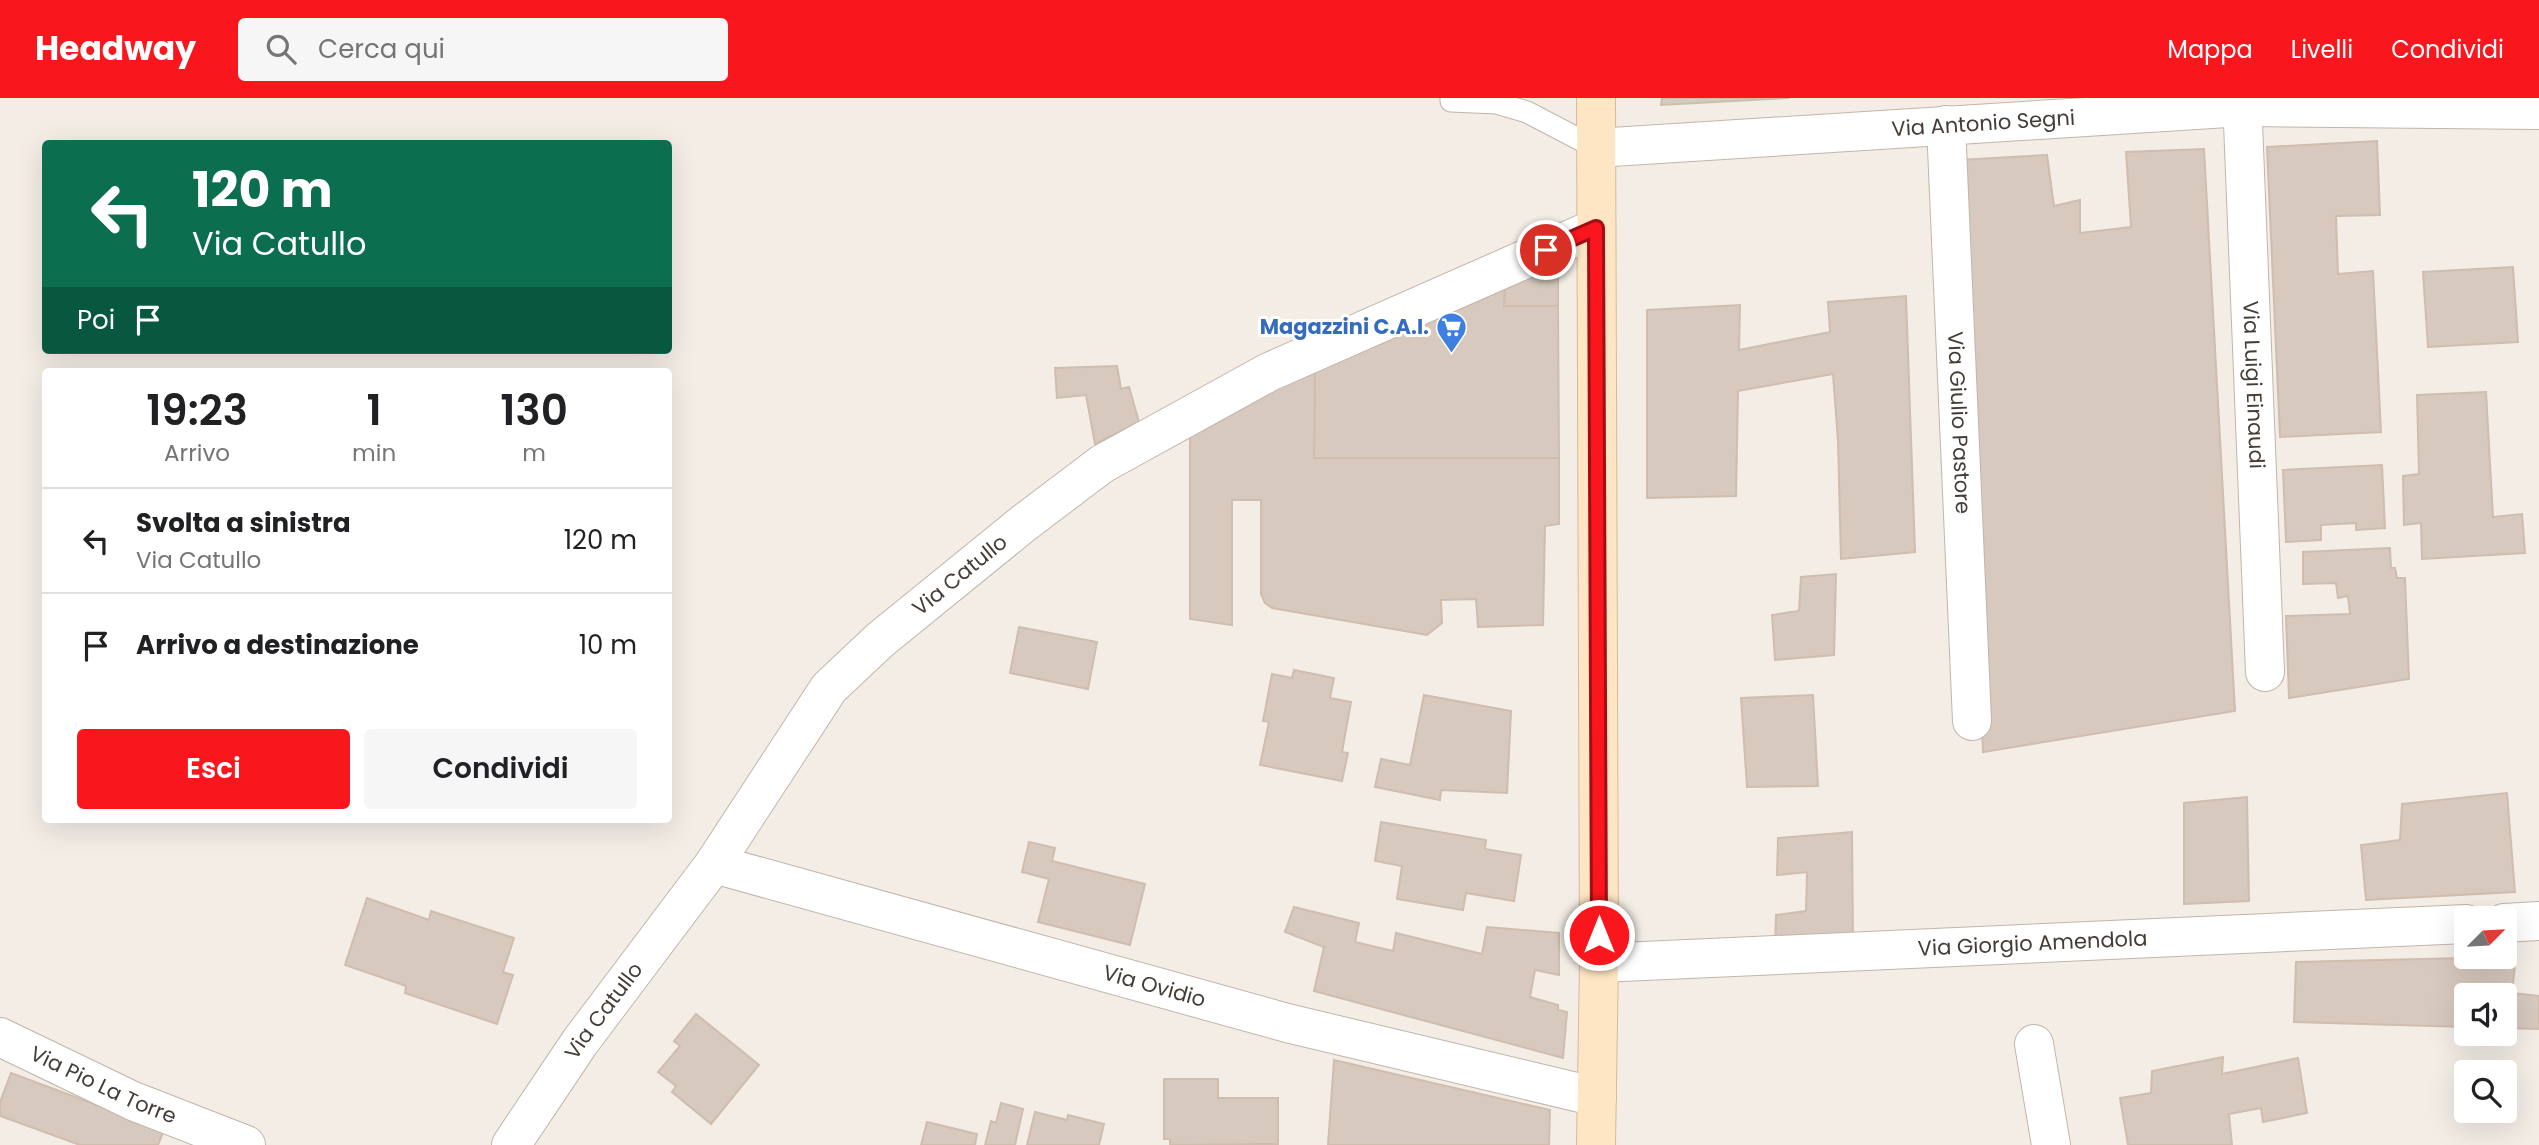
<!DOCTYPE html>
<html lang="it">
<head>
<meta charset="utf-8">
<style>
	body { margin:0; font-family:Poppins,sans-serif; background:#f6f6f6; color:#202124; height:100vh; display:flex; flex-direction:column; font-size:26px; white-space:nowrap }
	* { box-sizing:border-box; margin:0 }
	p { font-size:23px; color:#757577 }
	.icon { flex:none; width:38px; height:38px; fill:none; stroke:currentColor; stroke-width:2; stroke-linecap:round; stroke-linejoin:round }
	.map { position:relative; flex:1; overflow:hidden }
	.side { position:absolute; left:42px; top:270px; width:630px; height:455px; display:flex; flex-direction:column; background:#fff; border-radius:7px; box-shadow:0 7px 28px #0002 }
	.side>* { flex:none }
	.banner { position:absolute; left:42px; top:42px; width:630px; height:214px; border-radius:7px; box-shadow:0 7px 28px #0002; background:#0b6e4f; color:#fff; overflow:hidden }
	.needle { width:46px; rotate:66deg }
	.controls { position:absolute; left:2454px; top:808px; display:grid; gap:14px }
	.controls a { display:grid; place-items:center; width:63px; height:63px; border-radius:7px; background:#fff; box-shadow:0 7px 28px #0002; font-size:35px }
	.pin { position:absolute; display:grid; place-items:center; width:60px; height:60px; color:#fff; margin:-30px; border:4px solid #fff; border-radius:50%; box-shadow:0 2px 7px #0007 }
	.me { position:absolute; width:77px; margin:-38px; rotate:0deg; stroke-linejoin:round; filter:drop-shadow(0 0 5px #0008) }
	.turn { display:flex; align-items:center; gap:24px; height:147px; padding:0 35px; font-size:32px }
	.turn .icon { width:91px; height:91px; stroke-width:2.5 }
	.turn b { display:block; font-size:49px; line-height:60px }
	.then { display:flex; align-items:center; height:66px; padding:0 35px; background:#0003; gap:14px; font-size:26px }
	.eta { display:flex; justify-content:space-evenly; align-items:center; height:119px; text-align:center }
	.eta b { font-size:42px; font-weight:600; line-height:49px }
	.cta { display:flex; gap:14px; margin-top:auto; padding:14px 35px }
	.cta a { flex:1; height:80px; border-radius:7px; background:#fa161d; color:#fff; font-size:28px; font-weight:600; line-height:80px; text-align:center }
	.cta a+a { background:#f6f6f6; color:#202124 }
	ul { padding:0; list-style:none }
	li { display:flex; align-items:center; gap:21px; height:105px; padding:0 35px; border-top:2px solid #e0e0e0 }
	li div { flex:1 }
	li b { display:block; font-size:26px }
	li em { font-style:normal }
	header { display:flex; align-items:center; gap:42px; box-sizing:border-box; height:98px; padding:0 35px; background:#fa161d; color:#fff }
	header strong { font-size:33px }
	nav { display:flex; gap:38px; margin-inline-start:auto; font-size:24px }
	.search { width:490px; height:63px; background:#f6f6f6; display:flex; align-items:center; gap:18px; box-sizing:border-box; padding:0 24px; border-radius:7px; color:#757577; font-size:26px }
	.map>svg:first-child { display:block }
	.building { fill:#d7c9be; stroke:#cfbdae; stroke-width:2 }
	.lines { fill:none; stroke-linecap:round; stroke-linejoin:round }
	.lane-casing { stroke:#c1b5ab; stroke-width:23 }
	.street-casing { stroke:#c1b5ab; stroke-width:40 }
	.secondary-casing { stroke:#d6ba97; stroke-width:40 }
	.lane { stroke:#fff; stroke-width:21 }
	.street { stroke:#fff; stroke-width:38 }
	.secondary { stroke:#fee6c4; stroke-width:38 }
	.route-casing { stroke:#a20e13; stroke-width:18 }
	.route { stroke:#fa161d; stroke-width:12 }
	.labels { text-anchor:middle; stroke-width:6; stroke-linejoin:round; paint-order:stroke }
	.street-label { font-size:21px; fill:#453c35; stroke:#fff }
	.shop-label { font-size:21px; font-weight:bold; fill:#366cbe; stroke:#fff; text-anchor:end }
</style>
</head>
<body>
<header>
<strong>Headway</strong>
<div class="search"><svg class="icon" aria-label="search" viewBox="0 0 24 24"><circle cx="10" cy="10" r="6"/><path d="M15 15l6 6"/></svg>Cerca qui</div>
<nav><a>Mappa</a><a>Livelli</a><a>Condividi</a></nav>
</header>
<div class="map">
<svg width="2539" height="1047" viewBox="0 0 2539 1047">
	<rect width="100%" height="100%" fill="#f3ede6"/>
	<g class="building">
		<polygon points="1662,0 1789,0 1661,7"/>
		<polygon points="2377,43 2380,117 2336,118 2338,176 2373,173 2381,334 2280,339 2267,49"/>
		<polygon points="2204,51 2235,613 1983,654 1959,62 2047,57 2054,108 2080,102 2080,135 2131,129 2126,54"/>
		<polygon points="1558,167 1558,208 1504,208 1505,183"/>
		<polygon points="2513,169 2518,244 2428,249 2423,174"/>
		<polygon points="1505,183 1504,208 1558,208 1559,360 1314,360 1315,271"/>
		<polygon points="1906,198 1915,454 1841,461 1838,343 1833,276 1738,293 1736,398 1647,400 1647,212 1740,207 1739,252 1830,234 1828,204"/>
		<polygon points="1117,268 1121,291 1129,289 1139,324 1095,346 1086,297 1057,300 1055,270"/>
		<polygon points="1315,271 1314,360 1559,360 1559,426 1545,428 1543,527 1478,529 1476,501 1441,502 1442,525 1427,537 1272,510 1265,505 1261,496 1261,402 1232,402 1232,527 1190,521 1190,331"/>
		<polygon points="2486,294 2493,419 2522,416 2525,455 2422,461 2421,425 2404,427 2403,378 2419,376 2417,297"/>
		<polygon points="2382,367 2385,430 2356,432 2356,425 2321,427 2321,442 2286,444 2283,372"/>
		<polygon points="2390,450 2391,470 2395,470 2397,480 2405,480 2409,581 2289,600 2286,518 2350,516 2348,498 2338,500 2336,485 2303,486 2303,454"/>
		<polygon points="1836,476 1834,557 1775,562 1772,517 1799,513 1801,479"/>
		<polygon points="1019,529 1097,544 1088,591 1010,575"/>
		<polygon points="1294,572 1334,580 1330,600 1351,604 1342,654 1348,655 1342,683 1260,667 1269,624 1263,623 1272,576 1292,580"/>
		<polygon points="1424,597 1511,613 1507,695 1441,692 1440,702 1375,689 1381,661 1410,667"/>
		<polygon points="1813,597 1818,688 1747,689 1741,600"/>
		<polygon points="2507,695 2515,794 2366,802 2361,747 2400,742 2402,706"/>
		<polygon points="2247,699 2249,803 2184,806 2184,705"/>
		<polygon points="1381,724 1486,742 1485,751 1521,757 1514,803 1466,795 1463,812 1397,801 1402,768 1375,763"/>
		<polygon points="1852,734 1853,845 1775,848 1776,817 1806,813 1807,774 1777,777 1778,740"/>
		<polygon points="1029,744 1055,750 1052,763 1145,786 1130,847 1038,824 1049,781 1022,774"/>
		<polygon points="367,800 429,822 431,813 514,840 503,874 513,877 497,926 405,895 406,888 345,867"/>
		<polygon points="1294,809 1359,825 1355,844 1393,853 1396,835 1482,856 1487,829 1559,835 1559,877 1535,872 1530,899 1558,907 1558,912 1567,914 1563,960 1314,893 1324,849 1285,834"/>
		<polygon points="2504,857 2516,857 2512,895 2539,898 2539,931 2504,930 2504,898 2466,898 2466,929 2294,924 2296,864 2504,859"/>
		<polygon points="696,916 759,967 711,1026 672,994 676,988 658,974 680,948 674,943"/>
		<polygon points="2223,959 2222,976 2298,960 2307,1015 2263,1024 2261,1010 2229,1016 2232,1047 2128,1047 2120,1000 2151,995 2152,973"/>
		<polygon points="1334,962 1550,1012 1549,1047 1328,1047"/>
		<polygon points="11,975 164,1032 158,1047 80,1047 0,1018 0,1004"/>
		<polygon points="1164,981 1218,981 1218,1000 1278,1000 1278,1046 1170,1047 1170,1041 1164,1041"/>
		<polygon points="1001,1005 1023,1011 1015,1047 985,1047 991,1023 996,1025"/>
		<polygon points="1035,1014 1067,1022 1068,1017 1104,1026 1099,1047 1027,1047"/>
		<polygon points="927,1024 977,1036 975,1047 921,1047"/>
	</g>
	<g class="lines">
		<defs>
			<polyline id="lane" points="1451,0 1451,3 1496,5 1527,14 1596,50"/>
			<g id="street">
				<path id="s1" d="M2242,0L2265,574"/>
				<path id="s2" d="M1946,27L1972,623"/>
				<path id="s3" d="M1596,50L2243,9L2539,12"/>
				<path id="s4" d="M714,766L1287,925L1597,999"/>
				<polyline points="2504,825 2539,823"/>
				<path id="s5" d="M1599,865L2466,826"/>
				<path id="s6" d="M0,939L133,1003L246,1047"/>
				<polyline points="2034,946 2051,1047"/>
				<path id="s7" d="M511,1047L580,944L714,766L829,590L880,542L1024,425L1102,366L1269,274L1596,130"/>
			</g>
			<polyline id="secondary" points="1596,1047 1599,865 1596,0"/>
		</defs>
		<use href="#lane" class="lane-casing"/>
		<use href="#street" class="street-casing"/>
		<use href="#secondary" class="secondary-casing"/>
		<use href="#lane" class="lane"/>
		<use href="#street" class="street"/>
		<use href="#secondary" class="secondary"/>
	</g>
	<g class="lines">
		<defs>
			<polyline id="route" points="1546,152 1596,130 1599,837"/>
		</defs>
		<use href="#route" class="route-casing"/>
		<use href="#route" class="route"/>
	</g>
	<defs>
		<symbol id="supermarket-pin" viewBox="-11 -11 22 30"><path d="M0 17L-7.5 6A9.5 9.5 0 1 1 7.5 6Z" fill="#3f7fe0" stroke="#fff"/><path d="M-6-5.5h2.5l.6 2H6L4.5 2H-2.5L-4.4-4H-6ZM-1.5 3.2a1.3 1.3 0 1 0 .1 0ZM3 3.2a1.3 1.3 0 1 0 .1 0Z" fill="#fff"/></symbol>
	</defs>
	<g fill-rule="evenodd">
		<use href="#supermarket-pin" x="1434" y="212" width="35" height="47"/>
	</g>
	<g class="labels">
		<g class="street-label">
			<text dy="7" stroke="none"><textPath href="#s3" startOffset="388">Via Antonio Segni</textPath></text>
			<text dy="7" stroke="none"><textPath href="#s1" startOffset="287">Via Luigi Einaudi</textPath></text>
			<text dy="7" stroke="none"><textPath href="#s2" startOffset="298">Via Giulio Pastore</textPath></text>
			<text dy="7" stroke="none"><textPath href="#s7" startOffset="730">Via Catullo</textPath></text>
			<text dy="7" stroke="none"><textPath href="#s5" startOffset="434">Via Giorgio Amendola</textPath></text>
			<text dy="7" stroke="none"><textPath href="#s4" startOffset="457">Via Ovidio</textPath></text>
			<text dy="7" stroke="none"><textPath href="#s7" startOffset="163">Via Catullo</textPath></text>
			<text dy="7" stroke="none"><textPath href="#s6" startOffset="114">Via Pio La Torre</textPath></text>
		</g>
		<g class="shop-label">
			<text x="1429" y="236">Magazzini C.A.I.</text>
		</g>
	</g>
</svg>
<div class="controls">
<a><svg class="needle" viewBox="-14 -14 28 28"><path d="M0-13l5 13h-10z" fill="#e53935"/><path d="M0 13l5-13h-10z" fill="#757577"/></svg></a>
<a><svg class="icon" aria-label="sound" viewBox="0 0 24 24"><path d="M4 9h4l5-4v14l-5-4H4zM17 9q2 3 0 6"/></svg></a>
<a><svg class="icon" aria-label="search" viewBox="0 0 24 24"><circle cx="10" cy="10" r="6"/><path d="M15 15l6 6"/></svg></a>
</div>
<div class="pin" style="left:1546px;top:152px;background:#d93025"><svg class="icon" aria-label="arrive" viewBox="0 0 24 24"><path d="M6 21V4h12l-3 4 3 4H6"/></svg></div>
<svg class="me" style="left:1599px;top:837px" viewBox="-20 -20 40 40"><circle r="17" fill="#fa161d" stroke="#fff" stroke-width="3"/><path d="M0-11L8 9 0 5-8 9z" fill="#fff"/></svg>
<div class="banner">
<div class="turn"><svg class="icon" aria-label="left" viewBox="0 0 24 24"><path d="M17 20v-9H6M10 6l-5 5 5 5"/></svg><div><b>120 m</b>Via Catullo</div></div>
<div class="then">Poi<svg class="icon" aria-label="arrive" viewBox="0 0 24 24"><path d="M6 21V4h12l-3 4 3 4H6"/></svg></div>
</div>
<section class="side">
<div class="eta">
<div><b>19:23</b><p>Arrivo</p></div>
<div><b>1</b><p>min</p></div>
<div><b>130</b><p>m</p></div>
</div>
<ul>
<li><svg class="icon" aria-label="left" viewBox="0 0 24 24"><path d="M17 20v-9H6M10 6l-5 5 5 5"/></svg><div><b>Svolta a sinistra</b><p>Via Catullo</p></div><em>120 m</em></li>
<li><svg class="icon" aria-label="arrive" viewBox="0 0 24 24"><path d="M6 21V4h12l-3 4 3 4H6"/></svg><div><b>Arrivo a destinazione</b></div><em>10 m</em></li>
</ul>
<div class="cta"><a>Esci</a><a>Condividi</a></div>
</section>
</div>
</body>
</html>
